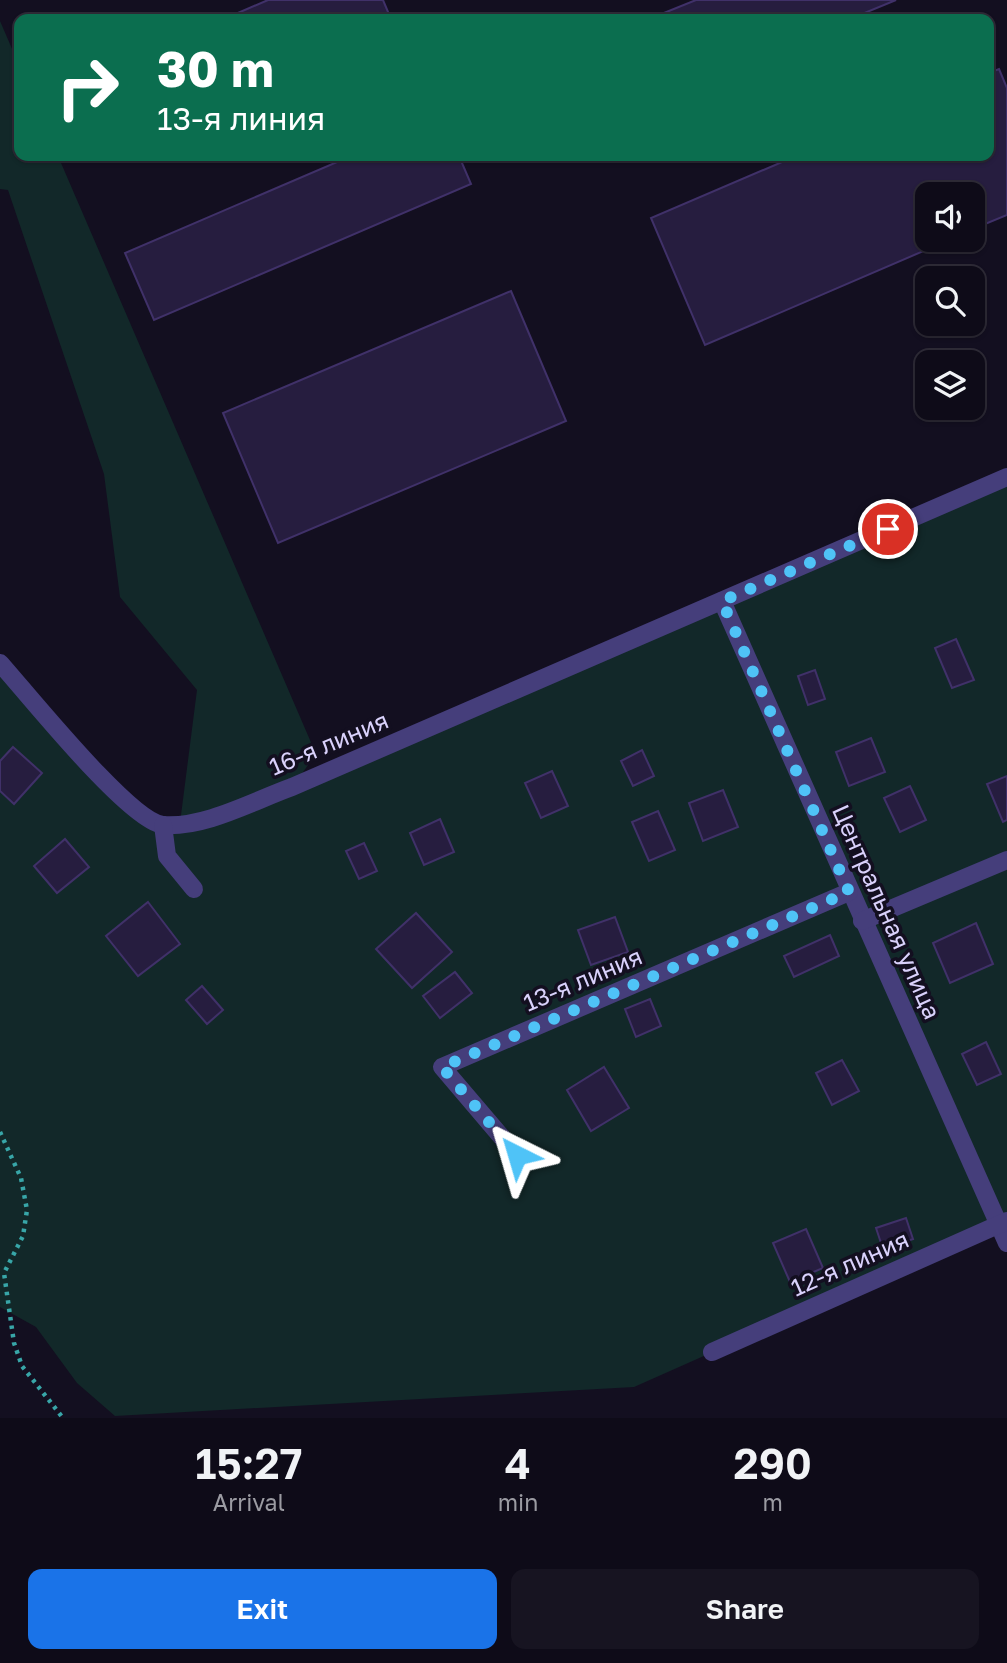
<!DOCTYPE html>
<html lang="en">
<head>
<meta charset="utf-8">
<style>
	body { margin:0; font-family:"Golos Text",sans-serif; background:#171421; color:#f1f3f6; height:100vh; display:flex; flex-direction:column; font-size:26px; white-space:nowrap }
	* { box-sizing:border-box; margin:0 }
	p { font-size:23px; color:#9b9ba2 }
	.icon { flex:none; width:38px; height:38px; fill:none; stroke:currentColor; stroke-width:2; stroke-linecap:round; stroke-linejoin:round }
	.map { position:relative; height:1418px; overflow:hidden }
	.details { display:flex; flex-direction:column; background:#0e0b18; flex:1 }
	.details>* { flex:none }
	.hud { position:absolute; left:14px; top:14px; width:980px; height:147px; border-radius:14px; box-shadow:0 2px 5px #0004,0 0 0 2px #2e2b37; background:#0b6e4f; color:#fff; overflow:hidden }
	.controls { position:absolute; left:915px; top:182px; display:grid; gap:14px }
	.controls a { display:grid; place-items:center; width:70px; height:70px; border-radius:14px; background:#0e0b18; box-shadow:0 2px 5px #0004,0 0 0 2px #2e2b37; font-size:35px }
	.pin { position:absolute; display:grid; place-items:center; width:60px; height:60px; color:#fff; margin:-30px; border:4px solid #fff; border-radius:50%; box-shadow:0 2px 7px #0007 }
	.me { position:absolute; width:77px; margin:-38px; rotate:320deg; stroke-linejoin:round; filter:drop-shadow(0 0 5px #0008) }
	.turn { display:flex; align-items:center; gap:24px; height:147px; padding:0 28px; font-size:32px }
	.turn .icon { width:91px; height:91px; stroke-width:2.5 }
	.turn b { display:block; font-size:49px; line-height:60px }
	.eta { display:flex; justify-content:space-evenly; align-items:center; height:119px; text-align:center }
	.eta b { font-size:42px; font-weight:600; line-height:49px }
	.primary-button { display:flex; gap:14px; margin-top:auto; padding:14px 28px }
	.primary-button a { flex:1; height:80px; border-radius:14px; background:#1a73e8; color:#fff; font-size:28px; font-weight:600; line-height:80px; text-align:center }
	.primary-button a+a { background:#171421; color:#f1f3f6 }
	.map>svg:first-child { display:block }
	.green { fill:#122829 }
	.building { fill:#261d3f; stroke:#403169; stroke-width:2 }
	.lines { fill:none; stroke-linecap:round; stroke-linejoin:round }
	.path { stroke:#38a6a8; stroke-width:4.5; stroke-dasharray:3.5 5; stroke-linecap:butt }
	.street { stroke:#453e7b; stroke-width:18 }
	.route { stroke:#4fc3f7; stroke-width:12; stroke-dasharray:0 21.6 }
	.labels { text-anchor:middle; stroke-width:7; stroke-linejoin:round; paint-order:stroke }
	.street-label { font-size:24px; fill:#d9d1fb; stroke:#130f20 }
</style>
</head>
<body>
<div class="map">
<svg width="1007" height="1418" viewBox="0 0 1007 1418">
	<rect width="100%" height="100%" fill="#130f20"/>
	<polygon class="green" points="0,21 19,65 19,156 58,156 316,754 293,786 1007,477 1007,1243 999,1225 634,1387 115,1416 77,1383 36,1327 0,1307 0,663 147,820 180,823 197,690 120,597 104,474 8,190 0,189"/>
	<g class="building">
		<polygon points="268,0 383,0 391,19 224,19"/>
		<polygon points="696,0 896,0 850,19 649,19"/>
		<polygon points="999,69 1007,88 1007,215 973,229 973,194 928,194 928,240 949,240 705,345 651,218 796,156 989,156 989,73"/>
		<polygon points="351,156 459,156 471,184 154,320 125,253"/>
		<polygon points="511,291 566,421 278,543 223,413"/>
		<polygon points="956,639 974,680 952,688 935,648"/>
		<polygon points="815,670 825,699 808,705 798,676"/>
		<polygon points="871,738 885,772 849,786 836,752"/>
		<polygon points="13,747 42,773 14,804 0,791 0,761"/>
		<polygon points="642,750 654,776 633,786 621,761"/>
		<polygon points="552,771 568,806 541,818 525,783"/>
		<polygon points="1007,776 1007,820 1003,822 987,784"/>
		<polygon points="910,786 926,820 900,832 884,798"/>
		<polygon points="723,790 738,827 703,841 689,803"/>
		<polygon points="658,811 675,850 649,861 632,822"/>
		<polygon points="440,819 454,852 424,865 410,833"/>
		<polygon points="65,839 89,867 57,893 34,866"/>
		<polygon points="364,843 377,871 359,879 346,851"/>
		<polygon points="148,902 180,944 138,976 106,936"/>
		<polygon points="416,913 452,952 412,988 376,949"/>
		<polygon points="615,917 628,952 591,965 578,930"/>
		<polygon points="976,923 993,964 950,983 933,943"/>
		<polygon points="830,935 839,956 794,977 784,956"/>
		<polygon points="455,972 472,993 440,1018 423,996"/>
		<polygon points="202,986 223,1010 207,1024 186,1000"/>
		<polygon points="650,999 661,1026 636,1037 625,1009"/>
		<polygon points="986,1042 1001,1074 977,1085 962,1054"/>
		<polygon points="842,1060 859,1091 832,1105 816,1073"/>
		<polygon points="604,1067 629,1108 591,1131 567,1090"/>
		<polygon points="906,1218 913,1239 883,1249 876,1228"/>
		<polygon points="806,1229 823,1268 790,1282 773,1243"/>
	</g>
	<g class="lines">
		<polyline class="path" points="0,1132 21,1178 27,1210 23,1236 4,1273 14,1343 22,1366 63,1418"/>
		<g class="street">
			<polyline points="722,601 1007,1243"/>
			<path d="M0,663C27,693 130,822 163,825C205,828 253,801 292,787L1007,477"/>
			<polyline points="163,825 167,856 194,889"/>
			<polyline points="862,921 1007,860"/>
			<polyline points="517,1155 442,1067 849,892"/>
			<polyline points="712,1352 1007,1221"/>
		</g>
	</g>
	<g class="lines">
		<polyline class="route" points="517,1155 442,1067 849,892 722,601 888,529"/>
	</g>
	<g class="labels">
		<g class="street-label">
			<text transform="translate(329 744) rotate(-23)" y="8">16-я линия</text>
			<text transform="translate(886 912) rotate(66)" y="8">Центральная улица</text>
			<text transform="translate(583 980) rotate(-23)" y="8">13-я линия</text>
			<text transform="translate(850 1264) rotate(-24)" y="8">12-я линия</text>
		</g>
	</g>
</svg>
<div class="controls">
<a><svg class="icon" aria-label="sound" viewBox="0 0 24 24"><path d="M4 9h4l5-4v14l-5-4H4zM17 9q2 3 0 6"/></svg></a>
<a><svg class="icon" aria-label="search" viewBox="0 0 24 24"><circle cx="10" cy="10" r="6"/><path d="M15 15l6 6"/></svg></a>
<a><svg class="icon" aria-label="layers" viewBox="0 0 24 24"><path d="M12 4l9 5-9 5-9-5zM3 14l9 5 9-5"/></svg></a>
</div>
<div class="pin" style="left:888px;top:529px;background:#d93025"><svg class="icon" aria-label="arrive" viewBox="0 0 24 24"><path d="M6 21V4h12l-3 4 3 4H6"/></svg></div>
<svg class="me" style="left:517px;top:1155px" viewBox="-20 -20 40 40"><path d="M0-17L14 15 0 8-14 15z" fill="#4fc3f7" stroke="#fff" stroke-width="4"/></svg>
<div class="hud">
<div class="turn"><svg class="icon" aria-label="right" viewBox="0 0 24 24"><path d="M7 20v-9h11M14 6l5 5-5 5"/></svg><div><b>30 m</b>13-я линия</div></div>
</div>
</div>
<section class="details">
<div class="eta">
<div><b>15:27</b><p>Arrival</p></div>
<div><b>4</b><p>min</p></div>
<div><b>290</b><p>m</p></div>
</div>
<div class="primary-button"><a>Exit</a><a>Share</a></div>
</section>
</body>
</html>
